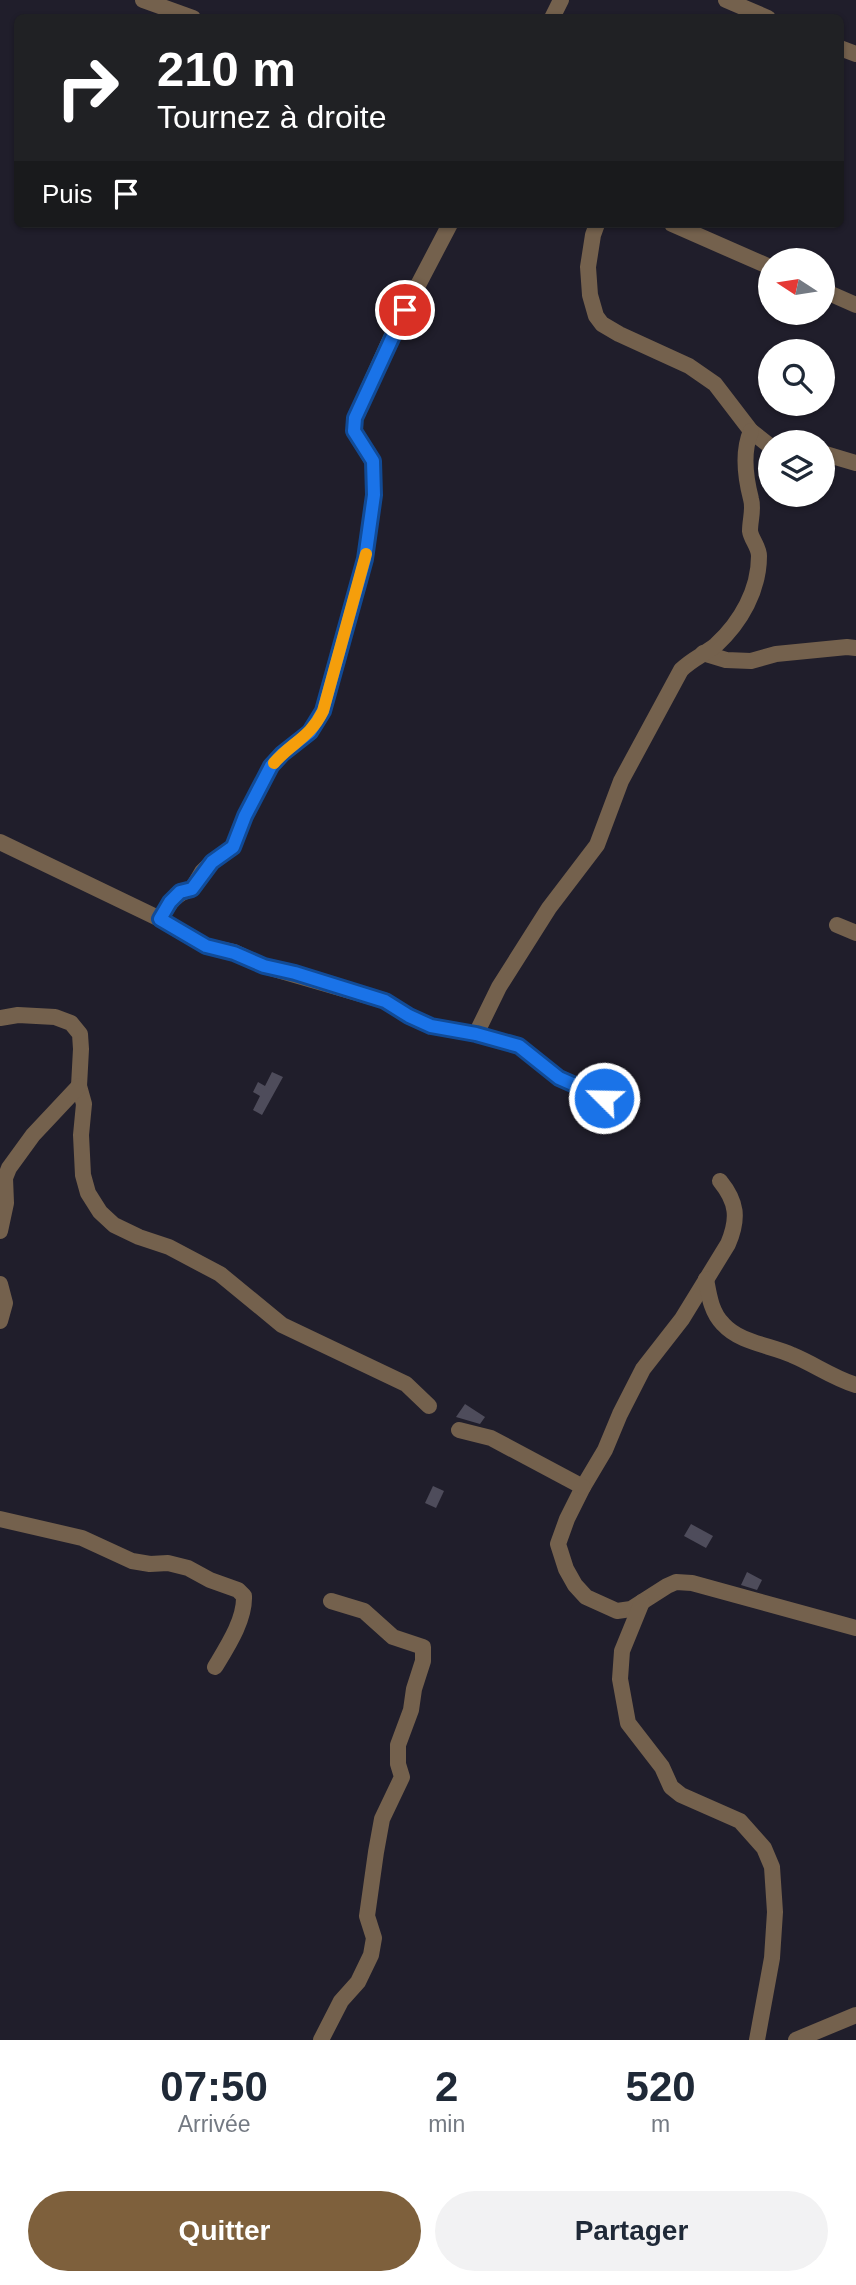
<!DOCTYPE html>
<html lang="fr">
<head>
<meta charset="utf-8">
<style>
	body { margin:0; font-family:Arial,sans-serif; background:#f2f2f3; color:#1f2937; height:100vh; display:flex; flex-direction:column; font-size:26px; white-space:nowrap }
	* { box-sizing:border-box; margin:0 }
	p { font-size:23px; color:#747a83 }
	.icon { flex:none; width:38px; height:38px; fill:none; stroke:currentColor; stroke-width:2; stroke-linecap:round; stroke-linejoin:round }
	.map { position:relative; height:2040px; overflow:hidden }
	.side { display:flex; flex-direction:column; background:#fff; flex:1 }
	.side>* { flex:none }
	.banner { position:absolute; left:14px; top:14px; width:830px; height:214px; border-radius:10px; box-shadow:0 2px 5px #0004; background:#202124; color:#fff; overflow:hidden }
	.needle { width:46px; rotate:282deg }
	.fabs { position:absolute; left:758px; top:248px; display:grid; gap:14px }
	.fabs a { display:grid; place-items:center; width:77px; height:77px; border-radius:50%; background:#fff; box-shadow:0 2px 5px #0004; font-size:35px }
	.pin { position:absolute; display:grid; place-items:center; width:60px; height:60px; color:#fff; margin:-30px; border:4px solid #fff; border-radius:50%; box-shadow:0 2px 7px #0007 }
	.me { position:absolute; width:77px; margin:-38px; rotate:293deg; stroke-linejoin:round; filter:drop-shadow(0 0 5px #0008) }
	.turn { display:flex; align-items:center; gap:24px; height:147px; padding:0 28px; font-size:32px }
	.turn .icon { width:91px; height:91px; stroke-width:2.5 }
	.turn b { display:block; font-size:49px; line-height:60px }
	.then { display:flex; align-items:center; height:66px; padding:0 28px; background:#0003; gap:14px; font-size:26px }
	.eta { display:flex; justify-content:space-evenly; align-items:center; height:119px; text-align:center }
	.eta b { font-size:42px; font-weight:600; line-height:49px }
	.action { display:flex; gap:14px; margin-top:auto; padding:14px 28px }
	.action a { flex:1; height:80px; border-radius:42px; background:#7e603c; color:#fff; font-size:28px; font-weight:600; line-height:80px; text-align:center }
	.action a+a { background:#f2f2f3; color:#1f2937 }
	.map>svg:first-child { display:block }
	.building { fill:#4e4c5b }
	.lines { fill:none; stroke-linecap:round; stroke-linejoin:round }
	.street { stroke:#74614d; stroke-width:16 }
	.route-casing { stroke:#114b97; stroke-width:18 }
	.route { stroke:#1a73e8; stroke-width:12 }
	.slow { stroke:#f59e0b; stroke-width:12 }
</style>
</head>
<body>
<div class="map">
<svg width="856" height="2040" viewBox="0 0 856 2040">
	<rect width="100%" height="100%" fill="#201e2b"/>
	<g class="building">
		<polygon points="272,1072 283,1077 262,1115 253,1110 260,1096 253,1092 258,1082 265,1086"/>
		<polygon points="465,1404 485,1417 480,1424 456,1417"/>
		<polygon points="433,1486 444,1491 436,1508 425,1503"/>
		<polygon points="691,1524 713,1536 706,1548 684,1536"/>
		<polygon points="747,1572 762,1580 757,1590 741,1585"/>
	</g>
	<g class="lines">
		<g class="street">
			<polyline points="143,0 193,18"/>
			<polyline points="726,0 768,18"/>
			<polyline points="552,18 561,0"/>
			<polyline points="840,48 856,54"/>
			<polyline points="597,224 593,235 588,267 590,295 596,316 602,324 619,334 689,366 715,384 751,431 770,446"/>
			<polyline points="672,224 770,267"/>
			<polyline points="822,290 856,305"/>
			<polyline points="822,453 856,463"/>
			<polyline points="703,653 726,660 751,661 776,654 847,647 856,648"/>
			<polyline points="0,842 160,919 206,946 234,952 264,966 385,1001 409,1016 431,1026 476,1034 519,1046 559,1078 604,1098"/>
			<path d="M160,919C169,904 174,894 192,889L202,872L212,862L233,847L245,816L271,766L282,754L310,732L323,711L365,559L374,495L373,462L354,431L355,418L394,331L450,224"/>
			<polyline points="837,925 856,933"/>
			<polyline points="0,1018 18,1015 55,1017 71,1023 80,1034 81,1049 79,1086 84,1104 81,1135 83,1175 88,1193 100,1212 114,1225 139,1237 169,1247 220,1274 282,1325 406,1384 429,1406"/>
			<path d="M476,1034L499,987L549,908L597,845L621,781L681,670C692,659 705,654 716,645C741,622 759,590 759,556C759,547 751,539 750,531C750,520 754,509 751,499C745,476 742,452 751,431"/>
			<path d="M720,1181C737,1202 739,1218 728,1244L682,1319L643,1369L620,1414L605,1450L583,1487L567,1519L558,1544L566,1569L575,1585L586,1597L617,1611L631,1609L667,1586L676,1582L692,1583L856,1628"/>
			<polyline points="0,1231 6,1203 5,1178 9,1168 33,1135 79,1086"/>
			<path d="M706,1279C709,1295 711,1312 723,1324C740,1343 770,1345 792,1355C814,1364 833,1378 856,1385"/>
			<polyline points="0,1284 5,1303 0,1321"/>
			<polyline points="459,1430 491,1438 583,1487"/>
			<path d="M0,1519L82,1538L132,1561L150,1564L168,1563L188,1568L210,1580L238,1590L244,1596C245,1620 227,1647 215,1667"/>
			<polyline points="642,1602 622,1651 620,1679 628,1723 662,1767 671,1787 681,1795 740,1821 764,1848 772,1867 775,1912 772,1958 757,2040"/>
			<polyline points="321,2040 341,2001 358,1982 371,1955 374,1938 367,1916 376,1852 382,1819 402,1777 398,1764 398,1745 411,1710 414,1689 423,1661 423,1647 393,1637 364,1611 331,1601"/>
			<polyline points="796,2040 856,2015"/>
		</g>
	</g>
	<g class="lines">
		<defs>
			<polyline id="route" points="405,310 355,418 354,431 373,461 374,495 365,559 323,711 310,732 282,754 271,766 245,816 233,847 212,862 192,889 180,892 170,902 160,919 206,946 234,953 264,966 295,973 385,1001 409,1016 431,1026 476,1034 519,1046 559,1078 604,1098"/>
		</defs>
		<use href="#route" class="route-casing"/>
		<use href="#route" class="route"/>
		<path class="slow" d="M274,763C292,742 310,738 323,711L366,554"/>
	</g>
</svg>
<div class="fabs">
<a><svg class="needle" viewBox="-14 -14 28 28"><path d="M0-13l5 13h-10z" fill="#e53935"/><path d="M0 13l5-13h-10z" fill="#747a83"/></svg></a>
<a><svg class="icon" aria-label="search" viewBox="0 0 24 24"><circle cx="10" cy="10" r="6"/><path d="M15 15l6 6"/></svg></a>
<a><svg class="icon" aria-label="layers" viewBox="0 0 24 24"><path d="M12 4l9 5-9 5-9-5zM3 14l9 5 9-5"/></svg></a>
</div>
<div class="pin" style="left:405px;top:310px;background:#d93025"><svg class="icon" aria-label="arrive" viewBox="0 0 24 24"><path d="M6 21V4h12l-3 4 3 4H6"/></svg></div>
<svg class="me" style="left:604px;top:1098px" viewBox="-20 -20 40 40"><circle r="17" fill="#1a73e8" stroke="#fff" stroke-width="3"/><path d="M0-11L8 9 0 5-8 9z" fill="#fff"/></svg>
<div class="banner">
<div class="turn"><svg class="icon" aria-label="right" viewBox="0 0 24 24"><path d="M7 20v-9h11M14 6l5 5-5 5"/></svg><div><b>210 m</b>Tournez à droite</div></div>
<div class="then">Puis<svg class="icon" aria-label="arrive" viewBox="0 0 24 24"><path d="M6 21V4h12l-3 4 3 4H6"/></svg></div>
</div>
</div>
<section class="side">
<div class="eta">
<div><b>07:50</b><p>Arrivée</p></div>
<div><b>2</b><p>min</p></div>
<div><b>520</b><p>m</p></div>
</div>
<div class="action"><a>Quitter</a><a>Partager</a></div>
</section>
</body>
</html>
